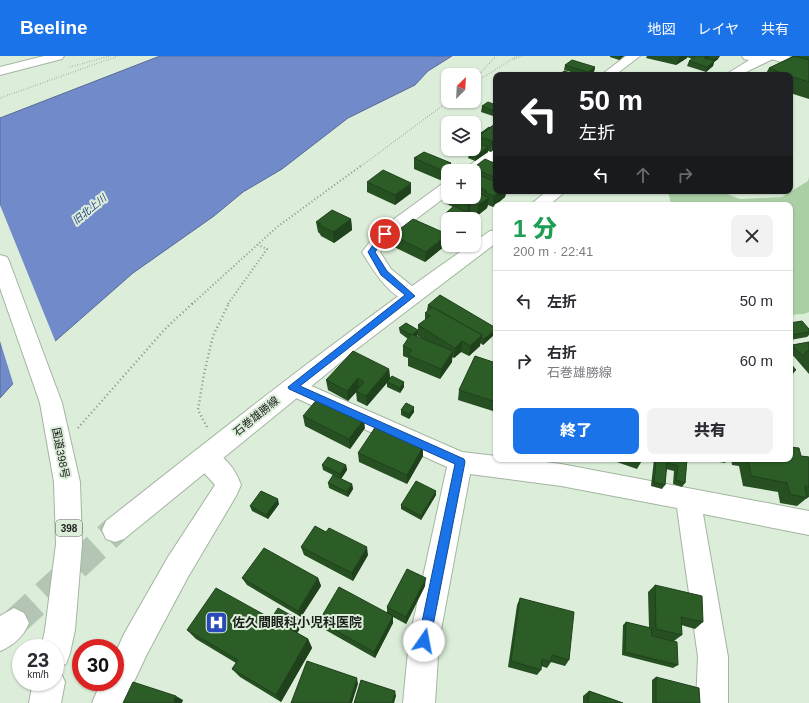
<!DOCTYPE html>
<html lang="ja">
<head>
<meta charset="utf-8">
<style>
	body { margin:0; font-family:Helvetica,"Noto Sans JP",sans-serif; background:#f2f2f3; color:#2b2b33; height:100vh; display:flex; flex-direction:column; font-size:15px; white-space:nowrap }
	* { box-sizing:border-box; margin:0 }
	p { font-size:13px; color:#7c7c81 }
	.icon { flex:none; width:22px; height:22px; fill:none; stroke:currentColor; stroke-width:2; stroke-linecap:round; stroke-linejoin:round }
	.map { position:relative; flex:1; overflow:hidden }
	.drawer { position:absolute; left:493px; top:146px; width:300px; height:260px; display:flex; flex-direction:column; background:#fff; border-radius:8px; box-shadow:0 1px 3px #0004 }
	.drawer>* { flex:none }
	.hud { position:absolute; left:493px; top:16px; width:300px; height:122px; border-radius:8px; box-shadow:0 1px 3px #0004; background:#202124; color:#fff; overflow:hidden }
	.needle { width:26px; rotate:24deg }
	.tools { position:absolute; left:441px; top:12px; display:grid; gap:8px }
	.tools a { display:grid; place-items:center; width:40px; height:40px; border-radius:8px; background:#fff; box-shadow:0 1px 3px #0004; font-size:20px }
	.speed { position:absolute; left:12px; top:583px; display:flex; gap:8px; font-size:20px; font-weight:700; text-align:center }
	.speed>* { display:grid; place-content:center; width:52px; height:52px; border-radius:50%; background:#fff; box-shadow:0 1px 3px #0004; line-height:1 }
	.speed small { font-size:10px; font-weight:400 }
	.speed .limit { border:6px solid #d22; background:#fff; color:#111 }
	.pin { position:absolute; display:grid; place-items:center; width:34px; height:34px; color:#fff; margin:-17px; border:2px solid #fff; border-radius:50%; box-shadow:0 1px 4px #0007 }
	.me { position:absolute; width:44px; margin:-22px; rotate:12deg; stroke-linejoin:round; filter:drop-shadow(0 0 3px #0008) }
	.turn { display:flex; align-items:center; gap:14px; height:84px; padding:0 20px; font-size:18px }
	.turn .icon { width:52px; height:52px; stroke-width:2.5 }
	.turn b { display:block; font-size:28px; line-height:34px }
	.lanes { display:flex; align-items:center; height:38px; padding:0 20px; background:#0003; justify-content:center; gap:20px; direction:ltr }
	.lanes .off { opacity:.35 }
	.round { display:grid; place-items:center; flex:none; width:42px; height:42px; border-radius:8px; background:#f2f2f3 }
	.overview { display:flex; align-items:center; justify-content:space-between; height:68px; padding:0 20px }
	h1 { font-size:24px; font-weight:800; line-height:30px; color:#1e9e55 }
	.action { display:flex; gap:8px; margin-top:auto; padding:8px 20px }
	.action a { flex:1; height:46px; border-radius:8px; background:#1a73e8; color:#fff; font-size:16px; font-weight:800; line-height:46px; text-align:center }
	.action a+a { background:#f2f2f3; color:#2b2b33 }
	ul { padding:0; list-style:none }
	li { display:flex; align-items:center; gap:12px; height:60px; padding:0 20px; border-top:1px solid #e1e1e2 }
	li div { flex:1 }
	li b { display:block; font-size:15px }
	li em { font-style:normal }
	header { display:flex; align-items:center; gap:24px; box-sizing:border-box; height:56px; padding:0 20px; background:#1a73e8; color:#fff }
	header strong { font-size:19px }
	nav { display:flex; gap:22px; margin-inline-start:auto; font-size:14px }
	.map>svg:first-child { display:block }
	.green { fill:#aacfa5 }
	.water { fill:#718ac9; stroke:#576a94 }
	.pier { fill:#dceeda }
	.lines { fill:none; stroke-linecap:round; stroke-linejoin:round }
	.secondary-tunnel { stroke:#b5c5b4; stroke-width:28; stroke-dasharray:28 14; stroke-linecap:butt }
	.street-casing { stroke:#a4b5a2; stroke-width:2 }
	.secondary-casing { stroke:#a4b5a2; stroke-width:2 }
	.highway-casing { stroke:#a4b5a2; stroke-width:2 }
	.path-far2 { stroke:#889586; stroke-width:1.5; stroke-dasharray:0.5 2; stroke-linecap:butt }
	.path-far1 { stroke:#889586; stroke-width:2; stroke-dasharray:1 2.5; stroke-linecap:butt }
	.path { stroke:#889586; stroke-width:2.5; stroke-dasharray:1 3; stroke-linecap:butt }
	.street { fill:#fff; fill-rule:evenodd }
	.secondary { fill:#fff; fill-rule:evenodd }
	.highway { fill:#fff; fill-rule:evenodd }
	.wall { fill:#265022 }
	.shaded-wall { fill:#1f411b }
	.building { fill:#2c5d27; stroke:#1f411b }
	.route { fill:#1a73e8; stroke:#114b97 }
	.labels { text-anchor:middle; stroke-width:4; stroke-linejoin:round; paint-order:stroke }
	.far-water-label { font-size:10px; font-style:italic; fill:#233b85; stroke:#dceeda }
	.shield { fill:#dceeda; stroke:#555e54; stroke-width:1 }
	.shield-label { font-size:10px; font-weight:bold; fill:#1b211a }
	.street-label { font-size:11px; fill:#1b211a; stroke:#dceeda }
	.near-poi-label { font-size:13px; font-weight:bold; fill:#1b211a; stroke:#dceeda; text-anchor:start }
</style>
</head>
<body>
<header>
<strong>Beeline</strong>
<nav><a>地図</a><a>レイヤ</a><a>共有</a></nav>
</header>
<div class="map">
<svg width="809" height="647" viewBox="0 0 809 647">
	<rect width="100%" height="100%" fill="#dceeda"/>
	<polygon class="green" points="809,121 809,256 804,258 790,259 790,149 671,149 668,135 719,135 740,143 782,141 808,125"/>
	<polygon class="water" points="160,0 452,0 428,15 415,29 348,62 282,113 243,136 214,160 133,217 36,302 0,342 0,62"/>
	<polygon class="pier" points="0,149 56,287 38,304 14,330 0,285"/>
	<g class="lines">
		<polyline class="secondary-tunnel" points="14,567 115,474"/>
		<defs>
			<g id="street">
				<polygon points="626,0 640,0 615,19 601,19"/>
				<polygon points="742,0 763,0 766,3 760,7 744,3"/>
				<polygon points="769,0 788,0 809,6 809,14 771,3"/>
				<polygon points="496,91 496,103 476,118 474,119 474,115 462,115 491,93"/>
				<path d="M448,126V139L391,182L380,196L391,213L418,235L421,240L418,245C395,251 372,213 362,196L379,174L442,128Z"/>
				<polygon points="293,322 462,396 496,400 496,403 521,403 561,408 809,455 809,479 703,458 728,601 728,647 696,647 698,601 677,452 561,430 470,418 439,585 435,647 403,647 409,585 447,411 285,337 282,331 285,325"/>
				<path d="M205,391C223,397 235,412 241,429L236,440L188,521L146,600L124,647H92L101,626H115V598L124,578L168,501L215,429L196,408L193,401L196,394Z"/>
			</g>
			<g id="secondary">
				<polygon points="44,0 64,0 62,3 0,19 0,11"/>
				<polygon points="756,0 775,0 773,3 740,19 725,19"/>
				<polygon points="547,135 566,135 549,149 530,149"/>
				<path d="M496,174V187L358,292L124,483L115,486L106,483L102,474L106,465C225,371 345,276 470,189H474V186L490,175Z"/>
				<path d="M14,552L24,557L29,567C23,581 14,589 0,595V560Z"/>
			</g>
			<g id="highway">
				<polygon points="0,199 7,201 9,205 62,347 80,426 82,488 75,574 70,597 66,608 55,612 55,592 41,592 45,574 56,488 54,426 40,347 0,232"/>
				<polygon points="55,613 60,615 65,626 61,647 29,647 33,626 55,626"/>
			</g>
		</defs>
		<use href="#street" class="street-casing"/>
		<use href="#secondary" class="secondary-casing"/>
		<use href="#highway" class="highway-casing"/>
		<g class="path-far2">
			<polyline points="514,3 522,0"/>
			<polyline points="70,11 110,0"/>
			<polyline points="474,24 496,0"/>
			<polyline points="474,27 517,0"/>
			<polyline points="0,42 118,0"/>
			<polyline points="361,110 449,45"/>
		</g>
		<g class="path-far1">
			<polyline points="192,248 277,171 362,109"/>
			<polyline points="228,248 267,193 258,189"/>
		</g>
		<g class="path">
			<polyline points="207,371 198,354 204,318 213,280 229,247"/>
			<polyline points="78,372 166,272 193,247"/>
		</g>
		<use href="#street" class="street"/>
		<use href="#secondary" class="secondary"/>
		<use href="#highway" class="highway"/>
	</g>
	<g class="wall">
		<polygon points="610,0 624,0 619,4 610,1"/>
		<polygon points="647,0 710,0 709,1 718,3 714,6 713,10 706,16 687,10 689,5 692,3 687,1 687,2 676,9 646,2"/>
		<polygon points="793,0 809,0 809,43 790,37 790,38 790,19 765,19 769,12 792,1"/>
		<polygon points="565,9 595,11 594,16 590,19 581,19 564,14"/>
		<polygon points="496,49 496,61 481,56 482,50"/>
		<polygon points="495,68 491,96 488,95 488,96 475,105 468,102 469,99 454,93 474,93 476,79 476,83 478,84 477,91 478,80 481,78 481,77"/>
		<polygon points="448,78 448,90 446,89 446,79"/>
		<polygon points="414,102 451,107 450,115 448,115 440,124 414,113"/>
		<polygon points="496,108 496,135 506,137 505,141 493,151 488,149 487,152 477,160 470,156 468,157 475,160 474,166 474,163 448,163 445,162 446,157 453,151 445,147 446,136 448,135 448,141 474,141 474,115 473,115 473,112"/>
		<polygon points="367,126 411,137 395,149 367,136"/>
		<polygon points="351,163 352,174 334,187 321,180 320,178 318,176 316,166"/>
		<polygon points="392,179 446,189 425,206 392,190"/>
		<polygon points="428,249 496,272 496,277 483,289 480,287 480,290 469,300 461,296 454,302 452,301 452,306 440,323 408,310 408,302 403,300 403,290 408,283 400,277 399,272 418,274 418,279 416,280 423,283 418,280 418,269 425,264 425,257 428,255 427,254"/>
		<polygon points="790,267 809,273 809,279 807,281 790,284"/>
		<polygon points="809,286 809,318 790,296 790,292 792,289"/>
		<polygon points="496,307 496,356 458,344 459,334"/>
		<polygon points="389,313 390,322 404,331 400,337 387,331 387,327 367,350 357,345 356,336 348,345 328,334 326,324"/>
		<polygon points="401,354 414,356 409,363 401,359"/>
		<polygon points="303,360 365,372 350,393 305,370"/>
		<polygon points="423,391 423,400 407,428 359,406 358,397"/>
		<polygon points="801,400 809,401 809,441 807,442 797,450 780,447 778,436 743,430 739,410 732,409 731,403 790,403"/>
		<polygon points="597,403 643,403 637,413 608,403 607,406"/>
		<polygon points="654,403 687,403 685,427 682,431 673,428 674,415 666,413 665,429 662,433 651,430"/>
		<polygon points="702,403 728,403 725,407"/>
		<polygon points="322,409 346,409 347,414 341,423 323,414"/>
		<polygon points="328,427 352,428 353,433 348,441 329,432"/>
		<polygon points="436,439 421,464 401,453 401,449"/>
		<polygon points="279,448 268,463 252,455 250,450"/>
		<polygon points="301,491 368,499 353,525 304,499"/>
		<polygon points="242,522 318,522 321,530 301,561 247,529"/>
		<polygon points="655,529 703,566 695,573 681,569 682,579 674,585 678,609 673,612 622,599 623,569 626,566 649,572 648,536"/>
		<polygon points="425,530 406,568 393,561 393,567 375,602 322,572 319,565 387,557 387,551"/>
		<polygon points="520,542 569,604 565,610 551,606 547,612 541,610 541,614 537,619 508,611 517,549"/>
		<polygon points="271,563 303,568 297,577 308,583 312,592 281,646 240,621 232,613 236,607 196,583 187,574"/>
		<polygon points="656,621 700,647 652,647 652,624"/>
		<polygon points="589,635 623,647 583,647 583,640"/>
	</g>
	<g class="shaded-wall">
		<polygon points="620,0 624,0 619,4"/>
		<polygon points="680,0 688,0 687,2 676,9"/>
		<polygon points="707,0 710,0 709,2 703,7 704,2"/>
		<polygon points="718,0 720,0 718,3 714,6 713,10 706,16 707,11 713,6 714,3"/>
		<polygon points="595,11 594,16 590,19 587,19 588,16"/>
		<polygon points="476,79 476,85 478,84 477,94 469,97 470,93 474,93 474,81"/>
		<polygon points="496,83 496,92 491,96 492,85"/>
		<polygon points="488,91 488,96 475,105 476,100"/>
		<polygon points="451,107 450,115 448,115 448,119 440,124 441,114"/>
		<polygon points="411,127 411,137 395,149 395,139"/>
		<polygon points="501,135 508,135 506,137 505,141 493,151 494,140"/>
		<polygon points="489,142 487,152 477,160 478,149"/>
		<polygon points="471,145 470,156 467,158 468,147"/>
		<polygon points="351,163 352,174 334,187 333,176"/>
		<polygon points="447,178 446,189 425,206 426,196"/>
		<polygon points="496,273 496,277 483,289 484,283"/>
		<polygon points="418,274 418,279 411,285 411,280"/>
		<polygon points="482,279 480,290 469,300 470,290"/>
		<polygon points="462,285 461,296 454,302 455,292"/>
		<polygon points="453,295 452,306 440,323 441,313"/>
		<polygon points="389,313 390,323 367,350 366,340"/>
		<polygon points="796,314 792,319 790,319 790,315"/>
		<polygon points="358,322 359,333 348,345 347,335"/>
		<polygon points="404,326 404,331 400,337 400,332"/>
		<polygon points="414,351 414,356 409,363 409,358"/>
		<polygon points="364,363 365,372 350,393 349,383"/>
		<polygon points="423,391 423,400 407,428 407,419"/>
		<polygon points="346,409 347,414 341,423 340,418"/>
		<polygon points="352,428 353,433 348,441 347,436"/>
		<polygon points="436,435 436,439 421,464 421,460"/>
		<polygon points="278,443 279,448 268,463 266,459"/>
		<polygon points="367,491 368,499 353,525 352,517"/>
		<polygon points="318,522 321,530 301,561 298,555"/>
		<polygon points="426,522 425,530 406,568 406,561"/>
		<polygon points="393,560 393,567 375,602 374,596"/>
		<polygon points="301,565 303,568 294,582 293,579"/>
		<polygon points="308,583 312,592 281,646 276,639"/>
		<polygon points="357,622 358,628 352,647 349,647"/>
		<polygon points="395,635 396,640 394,647 392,647"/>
		<polygon points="176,640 183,644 182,647 173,647"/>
	</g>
	<g class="building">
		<polygon points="696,0 707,0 704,2 715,5 707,11 689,5"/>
		<polygon points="711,0 718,0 714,3 709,1"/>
		<polygon points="794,0 809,4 809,26 790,20 790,19 787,19 769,12"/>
		<polygon points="572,4 595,11 588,16 565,9"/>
		<polygon points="564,15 577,19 559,19"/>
		<polygon points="659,18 663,19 657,19"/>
		<polygon points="488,46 496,49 496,56 482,50"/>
		<polygon points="495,68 496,69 496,83 492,85 478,80"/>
		<polygon points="489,71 490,72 482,77 481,77"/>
		<polygon points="474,83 478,84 474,87"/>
		<polygon points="481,88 488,91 476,100 469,97"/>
		<polygon points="424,96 451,107 441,114 414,102"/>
		<polygon points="485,103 496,108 496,122 473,112"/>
		<polygon points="383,114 411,127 395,139 367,126"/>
		<polygon points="477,118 496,126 496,135 501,135 494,140 485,136 487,135 474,129 474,120"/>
		<polygon points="474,134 489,142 478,149 471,145 468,147 455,141 474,141"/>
		<polygon points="454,150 475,160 471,163 459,163 446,157"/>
		<polygon points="332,154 351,163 333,176 319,169 321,168 316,166"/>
		<polygon points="413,163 447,178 426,196 392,179"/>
		<polygon points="440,239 496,272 496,273 484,283 481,281 482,279 432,251 428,249"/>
		<polygon points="432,251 482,279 470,290 462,285 455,292 418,269 430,260 425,257"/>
		<polygon points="802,265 809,273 809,276 790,279 790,267"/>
		<polygon points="406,267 418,274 412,279 411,278 411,279 399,272"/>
		<polygon points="411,278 453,295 441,313 408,299 412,294 403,290"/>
		<polygon points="809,286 809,295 807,295 803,300 792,289"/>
		<polygon points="353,295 389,313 366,340 356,335 364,326 358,322 347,335 326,324"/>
		<polygon points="475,300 496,307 496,346 459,334"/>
		<polygon points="790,307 796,314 790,315"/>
		<polygon points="392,320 404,326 400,332 387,326"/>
		<polygon points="319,341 364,363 349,383 303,360"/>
		<polygon points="406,347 414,351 409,358 401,354"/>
		<polygon points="376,370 423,391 407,419 358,397"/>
		<polygon points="790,391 799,392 801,400 809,401 809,431 805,430 807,442 790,438 787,427 751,420 748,403 790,403"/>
		<polygon points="328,401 346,409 340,418 322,409"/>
		<polygon points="656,403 687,403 685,427 676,424 678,410 667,407 665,429 654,426"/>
		<polygon points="333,419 352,428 347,436 328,427"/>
		<polygon points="416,425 436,435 421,460 401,449"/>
		<polygon points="261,435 278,443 266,459 250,450"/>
		<polygon points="315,470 326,476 329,472 367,491 352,517 301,491"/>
		<polygon points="264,492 318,522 298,555 242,522"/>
		<polygon points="407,513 426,522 406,561 387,551"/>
		<polygon points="655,529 702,540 703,566 681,561 682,579 656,573"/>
		<polygon points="339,531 393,560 374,596 319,565"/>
		<polygon points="216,532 308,583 276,639 232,613 238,604 187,574"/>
		<polygon points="520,542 574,556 569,604 552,599 551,606 542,603 541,614 511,605"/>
		<polygon points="278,552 301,565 295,575 271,563"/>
		<polygon points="626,566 651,572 652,580 677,586 678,609 625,596"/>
		<polygon points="307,605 357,622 349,647 291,647"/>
		<polygon points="656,621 699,632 700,647 656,647"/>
		<polygon points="361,624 395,635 392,647 354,647"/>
		<polygon points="133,626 176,640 173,647 123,647"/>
		<polygon points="589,635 623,647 588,647"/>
	</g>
	<polygon class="route" points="382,176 388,178 375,196 387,215 415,240 300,330 464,403 465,406 430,585 429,589 424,591 420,589 418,585 455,408 289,333 288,331 405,239 381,219 368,196"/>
	<defs>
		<symbol id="hospital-square" viewBox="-11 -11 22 22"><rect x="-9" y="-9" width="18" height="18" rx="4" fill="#2b4aba" stroke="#dceeda"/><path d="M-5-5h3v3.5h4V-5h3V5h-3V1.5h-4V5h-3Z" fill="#fff"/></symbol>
	</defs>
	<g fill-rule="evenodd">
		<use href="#hospital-square" x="204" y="554" width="25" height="25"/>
	</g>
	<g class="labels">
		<g class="far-water-label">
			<text transform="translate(89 153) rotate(-39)" y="4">旧北上川</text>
		</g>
		<rect class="shield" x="56" y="464" width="26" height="16" rx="3"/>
		<g class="shield-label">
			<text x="69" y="476">398</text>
		</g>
		<g class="street-label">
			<text transform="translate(256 360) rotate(-39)" y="4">石巻雄勝線</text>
			<text transform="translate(61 397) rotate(79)" y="4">国道398号</text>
		</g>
		<g class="near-poi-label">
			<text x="232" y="571">佐久間眼科小児科医院</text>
		</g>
	</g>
</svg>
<div class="tools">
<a><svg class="needle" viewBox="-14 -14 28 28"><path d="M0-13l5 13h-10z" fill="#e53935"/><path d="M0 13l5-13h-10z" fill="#7c7c81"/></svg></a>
<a><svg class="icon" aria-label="layers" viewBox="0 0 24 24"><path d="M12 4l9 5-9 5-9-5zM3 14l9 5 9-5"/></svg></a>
<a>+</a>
<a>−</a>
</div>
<div class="speed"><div>23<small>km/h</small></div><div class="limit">30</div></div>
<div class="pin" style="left:385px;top:178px;background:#d93025"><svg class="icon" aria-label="arrive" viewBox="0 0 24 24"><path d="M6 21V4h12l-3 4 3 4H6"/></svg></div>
<svg class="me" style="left:424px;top:585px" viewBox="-20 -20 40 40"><circle r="19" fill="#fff"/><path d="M0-13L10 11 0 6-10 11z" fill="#1a73e8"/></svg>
<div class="hud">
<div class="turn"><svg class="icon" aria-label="left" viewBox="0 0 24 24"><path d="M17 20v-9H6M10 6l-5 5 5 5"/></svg><div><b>50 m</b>左折</div></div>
<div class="lanes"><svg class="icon" aria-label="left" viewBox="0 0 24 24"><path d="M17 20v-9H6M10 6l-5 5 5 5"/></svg><svg class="icon off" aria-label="ahead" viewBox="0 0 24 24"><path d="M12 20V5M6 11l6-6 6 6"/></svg><svg class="icon off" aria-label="right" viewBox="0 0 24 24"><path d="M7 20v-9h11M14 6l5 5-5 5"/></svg></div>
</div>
<section class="drawer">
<div class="overview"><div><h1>1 分</h1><p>200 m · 22:41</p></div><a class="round"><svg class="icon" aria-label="close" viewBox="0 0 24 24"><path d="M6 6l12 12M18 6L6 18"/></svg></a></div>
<ul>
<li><svg class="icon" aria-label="left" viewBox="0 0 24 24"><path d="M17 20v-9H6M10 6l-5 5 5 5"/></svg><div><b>左折</b></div><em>50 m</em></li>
<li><svg class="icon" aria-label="right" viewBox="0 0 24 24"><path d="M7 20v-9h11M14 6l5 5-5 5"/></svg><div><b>右折</b><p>石巻雄勝線</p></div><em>60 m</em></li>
</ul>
<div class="action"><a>終了</a><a>共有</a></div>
</section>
</div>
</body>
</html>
